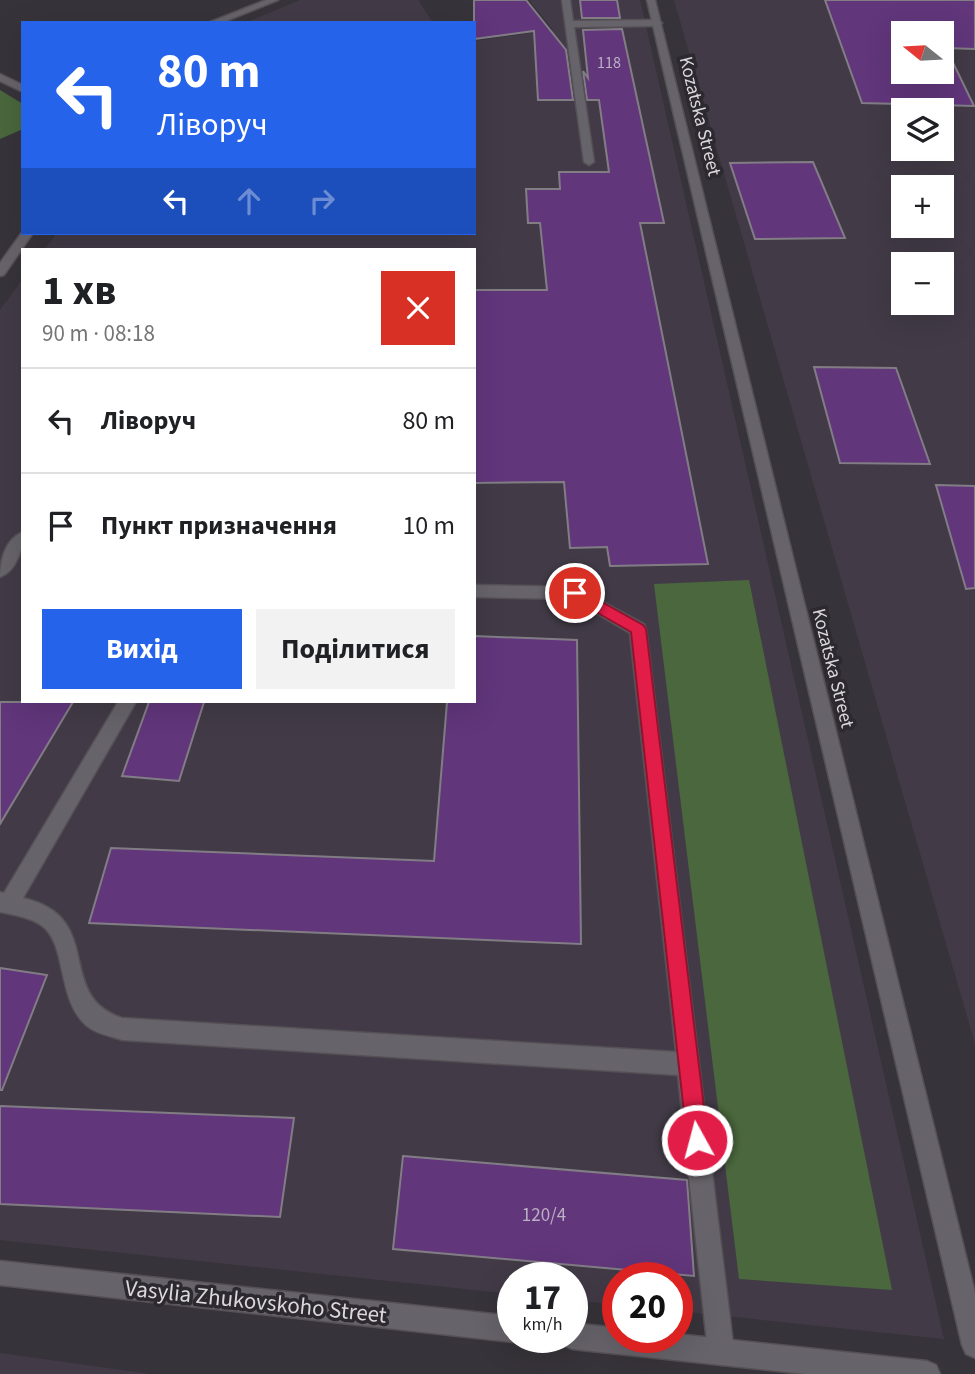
<!DOCTYPE html>
<html lang="uk">
<head>
<meta charset="utf-8">
<style>
	body { margin:0; font-family:"Source Sans 3",sans-serif; background:#f2f2f2; color:#202124; height:100vh; display:flex; flex-direction:column; font-size:26px; white-space:nowrap }
	* { box-sizing:border-box; margin:0 }
	p { font-size:23px; color:#757577 }
	.icon { flex:none; width:38px; height:38px; fill:none; stroke:currentColor; stroke-width:2; stroke-linecap:round; stroke-linejoin:round }
	.map { position:relative; flex:1; overflow:hidden }
	.details { position:absolute; left:21px; top:248px; width:455px; height:455px; display:flex; flex-direction:column; background:#fff; border-radius:0px; box-shadow:0 7px 28px #0002 }
	.details>* { flex:none }
	.guide { position:absolute; left:21px; top:21px; width:455px; height:214px; border-radius:0px; box-shadow:0 7px 28px #0002; background:#2563eb; color:#fff; overflow:hidden }
	.needle { width:46px; rotate:288deg }
	.controls { position:absolute; left:891px; top:21px; display:grid; gap:14px }
	.controls a { display:grid; place-items:center; width:63px; height:63px; border-radius:0px; background:#fff; box-shadow:0 7px 28px #0002; font-size:35px }
	.speed { position:absolute; left:497px; top:1262px; display:flex; gap:14px; font-size:35px; font-weight:700; text-align:center }
	.speed>* { display:grid; place-content:center; width:91px; height:91px; border-radius:50%; background:#fff; box-shadow:0 7px 28px #0002; line-height:1 }
	.speed small { font-size:18px; font-weight:400 }
	.speed .limit { border:10px solid #d22; background:#fff; color:#111 }
	.pin { position:absolute; display:grid; place-items:center; width:60px; height:60px; color:#fff; margin:-30px; border:4px solid #fff; border-radius:50%; box-shadow:0 2px 7px #0007 }
	.me { position:absolute; width:77px; margin:-38px; rotate:353deg; stroke-linejoin:round; filter:drop-shadow(0 0 5px #0008) }
	.turn { display:flex; align-items:center; gap:24px; height:147px; padding:0 21px; font-size:32px }
	.turn .icon { width:91px; height:91px; stroke-width:2.5 }
	.turn b { display:block; font-size:49px; line-height:60px }
	.lanes { display:flex; align-items:center; height:66px; padding:0 21px; background:#0003; justify-content:center; gap:35px; direction:ltr }
	.lanes .off { opacity:.35 }
	.round { display:grid; place-items:center; flex:none; width:74px; height:74px; border-radius:0px; background:#f2f2f2 }
	.headline { display:flex; align-items:center; justify-content:space-between; height:119px; padding:0 21px }
	h1 { font-size:42px; font-weight:700; line-height:52px }
	.action { display:flex; gap:14px; margin-top:auto; padding:14px 21px }
	.action a { flex:1; height:80px; border-radius:0px; background:#2563eb; color:#fff; font-size:28px; font-weight:700; line-height:80px; text-align:center }
	.action a+a { background:#f2f2f2; color:#202124 }
	ul { padding:0; list-style:none }
	li { display:flex; align-items:center; gap:21px; height:105px; padding:0 21px; border-top:2px solid #e0e0e0 }
	li div { flex:1 }
	li b { display:block; font-size:26px }
	li em { font-style:normal }
	.map>svg:first-child { display:block }
	.built { fill:#423b47; fill-rule:evenodd }
	.green { fill:#4a673d }
	.building { fill:#61367b; stroke:#827d85; stroke-width:2; fill-rule:evenodd }
	.lines { fill:none; stroke-linecap:round; stroke-linejoin:round }
	.service-casing { stroke:#545055; stroke-width:3 }
	.minor-casing { stroke:#545055; stroke-width:3 }
	.tertiary-casing { stroke:#545055; stroke-width:3 }
	.service { fill:#67636a; fill-rule:evenodd }
	.minor { fill:#67636a; fill-rule:evenodd }
	.tertiary { fill:#67636a; fill-rule:evenodd }
	.route { fill:#e11d48; stroke:#92132f; stroke-width:2 }
	.labels { text-anchor:middle; stroke-width:7; stroke-linejoin:round; paint-order:stroke }
	.number-label { font-size:16px; fill:#bcb0c4 }
	.street-label { font-size:19px; fill:#dbd8dc; stroke:#2d2930 }
	.near-number-label { font-size:19px; fill:#bcb0c4 }
	.near-street-label { font-size:23px; fill:#dbd8dc; stroke:#2d2930 }
</style>
</head>
<body>
<div class="map">
<svg width="975" height="1374" viewBox="0 0 975 1374">
	<rect width="100%" height="100%" fill="#37333a"/>
	<g class="built">
		<polygon points="300,0 418,0 433,23 245,23"/>
		<polygon points="529,0 640,0 944,1339 677,1311 677,1278 618,1278 618,1305 572,1300 572,1278 513,1278 513,1294 0,1240 0,310 23,279 23,702 474,702 474,250 44,250 57,233 474,233 474,41 553,30"/>
		<path d="M674,0H975V1044ZM903,33H942V72H903ZM903,110H942V149H903ZM903,187H942V226H903ZM903,264H942V303H903Z"/>
		<polygon points="0,1353 150,1374 0,1374"/>
	</g>
	<g class="green">
		<polygon points="0,90 23,104 23,129 0,139"/>
		<polygon points="749,580 892,1290 739,1279 654,584"/>
	</g>
	<g class="building">
		<polygon points="474,0 526,0 566,50 573,100 538,100 534,31 474,39"/>
		<polygon points="580,0 617,0 620,18 582,18"/>
		<path d="M825,0H975V49L946,48L974,106L862,103ZM903,33H942V72H903Z"/>
		<polygon points="622,29 664,223 640,223 708,564 610,566 607,547 570,548 564,482 474,483 474,290 547,290 540,223 528,223 526,189 560,189 559,172 609,172 599,100 587,100 583,71 588,78 583,30"/>
		<polygon points="813,162 845,238 755,239 730,163"/>
		<polygon points="814,367 896,368 930,464 840,463"/>
		<polygon points="936,485 975,486 975,588 966,589"/>
		<polygon points="474,636 577,640 581,944 89,923 111,848 434,861 447,702 474,702"/>
		<polygon points="0,702 73,702 0,824"/>
		<polygon points="149,702 204,702 179,781 122,776"/>
		<polygon points="0,968 47,975 2,1090 0,1090"/>
		<polygon points="0,1106 294,1118 280,1217 0,1204"/>
		<polygon points="403,1156 687,1180 694,1276 393,1249"/>
	</g>
	<g class="lines">
		<defs>
			<g id="service">
				<polygon points="562,0 570,0 573,21 657,20 662,23 657,26 574,27 594,162 589,165 584,162"/>
				<path d="M23,532C23,548 17,571 0,577C0,561 5,539 23,532Z"/>
				<path d="M474,585L575,587L644,624L646,629L734,1352L730,1361L721,1365L712,1361L708,1352L678,1075L122,1040C111,1036 96,1034 87,1026C56,1000 68,944 41,925C29,917 14,915 0,912V892L4,893L118,702H136L23,898C107,917 53,995 122,1018L676,1052L630,633L572,599L474,597Z"/>
			</g>
			<g id="minor">
				<polygon points="266,0 278,0 221,23 208,23"/>
				<polygon points="0,74 23,85 23,92 0,81"/>
				<polygon points="23,231 33,233 4,275 0,276 0,263"/>
				<polygon points="0,1261 513,1316 513,1337 522,1337 513,1342 0,1285"/>
				<polygon points="572,1323 618,1328 618,1337 677,1337 677,1334 927,1361 936,1365 940,1374 806,1374 572,1349 563,1345 560,1337 572,1337"/>
			</g>
			<polygon id="tertiary" points="647,0 655,0 975,1293 975,1358 966,1354 962,1345"/>
		</defs>
		<use href="#service" class="service-casing"/>
		<use href="#minor" class="minor-casing"/>
		<use href="#tertiary" class="tertiary-casing"/>
		<use href="#service" class="service"/>
		<use href="#minor" class="minor"/>
		<use href="#tertiary" class="tertiary"/>
	</g>
	<polygon class="route" points="575,587 643,625 646,629 708,1140 705,1148 697,1151 690,1148 687,1140 631,632 570,597 570,589"/>
	<g class="labels">
		<g class="number-label">
			<text x="609" y="68">118</text>
		</g>
		<g class="street-label">
			<text transform="translate(701 116) rotate(76)" y="7">Kozatska Street</text>
			<text transform="translate(834 668) rotate(76)" y="7">Kozatska Street</text>
		</g>
		<g class="near-number-label">
			<text x="544" y="1221">120/4</text>
		</g>
		<g class="near-street-label">
			<text transform="translate(256 1301) rotate(6)" y="8">Vasylia Zhukovskoho Street</text>
		</g>
	</g>
</svg>
<div class="controls">
<a><svg class="needle" viewBox="-14 -14 28 28"><path d="M0-13l5 13h-10z" fill="#e53935"/><path d="M0 13l5-13h-10z" fill="#757577"/></svg></a>
<a><svg class="icon" aria-label="layers" viewBox="0 0 24 24"><path d="M12 4l9 5-9 5-9-5zM3 14l9 5 9-5"/></svg></a>
<a>+</a>
<a>−</a>
</div>
<div class="speed"><div>17<small>km/h</small></div><div class="limit">20</div></div>
<div class="pin" style="left:575px;top:593px;background:#d93025"><svg class="icon" aria-label="arrive" viewBox="0 0 24 24"><path d="M6 21V4h12l-3 4 3 4H6"/></svg></div>
<svg class="me" style="left:697px;top:1140px" viewBox="-20 -20 40 40"><circle r="17" fill="#e11d48" stroke="#fff" stroke-width="3"/><path d="M0-11L8 9 0 5-8 9z" fill="#fff"/></svg>
<div class="guide">
<div class="turn"><svg class="icon" aria-label="left" viewBox="0 0 24 24"><path d="M17 20v-9H6M10 6l-5 5 5 5"/></svg><div><b>80 m</b>Ліворуч</div></div>
<div class="lanes"><svg class="icon" aria-label="left" viewBox="0 0 24 24"><path d="M17 20v-9H6M10 6l-5 5 5 5"/></svg><svg class="icon off" aria-label="ahead" viewBox="0 0 24 24"><path d="M12 20V5M6 11l6-6 6 6"/></svg><svg class="icon off" aria-label="right" viewBox="0 0 24 24"><path d="M7 20v-9h11M14 6l5 5-5 5"/></svg></div>
</div>
<section class="details">
<div class="headline"><div><h1>1 хв</h1><p>90 m · 08:18</p></div><a class="round" style="background:#d93025;color:#fff"><svg class="icon" aria-label="close" viewBox="0 0 24 24"><path d="M6 6l12 12M18 6L6 18"/></svg></a></div>
<ul>
<li><svg class="icon" aria-label="left" viewBox="0 0 24 24"><path d="M17 20v-9H6M10 6l-5 5 5 5"/></svg><div><b>Ліворуч</b></div><em>80 m</em></li>
<li><svg class="icon" aria-label="arrive" viewBox="0 0 24 24"><path d="M6 21V4h12l-3 4 3 4H6"/></svg><div><b>Пункт призначення</b></div><em>10 m</em></li>
</ul>
<div class="action"><a>Вихід</a><a>Поділитися</a></div>
</section>
</div>
</body>
</html>
